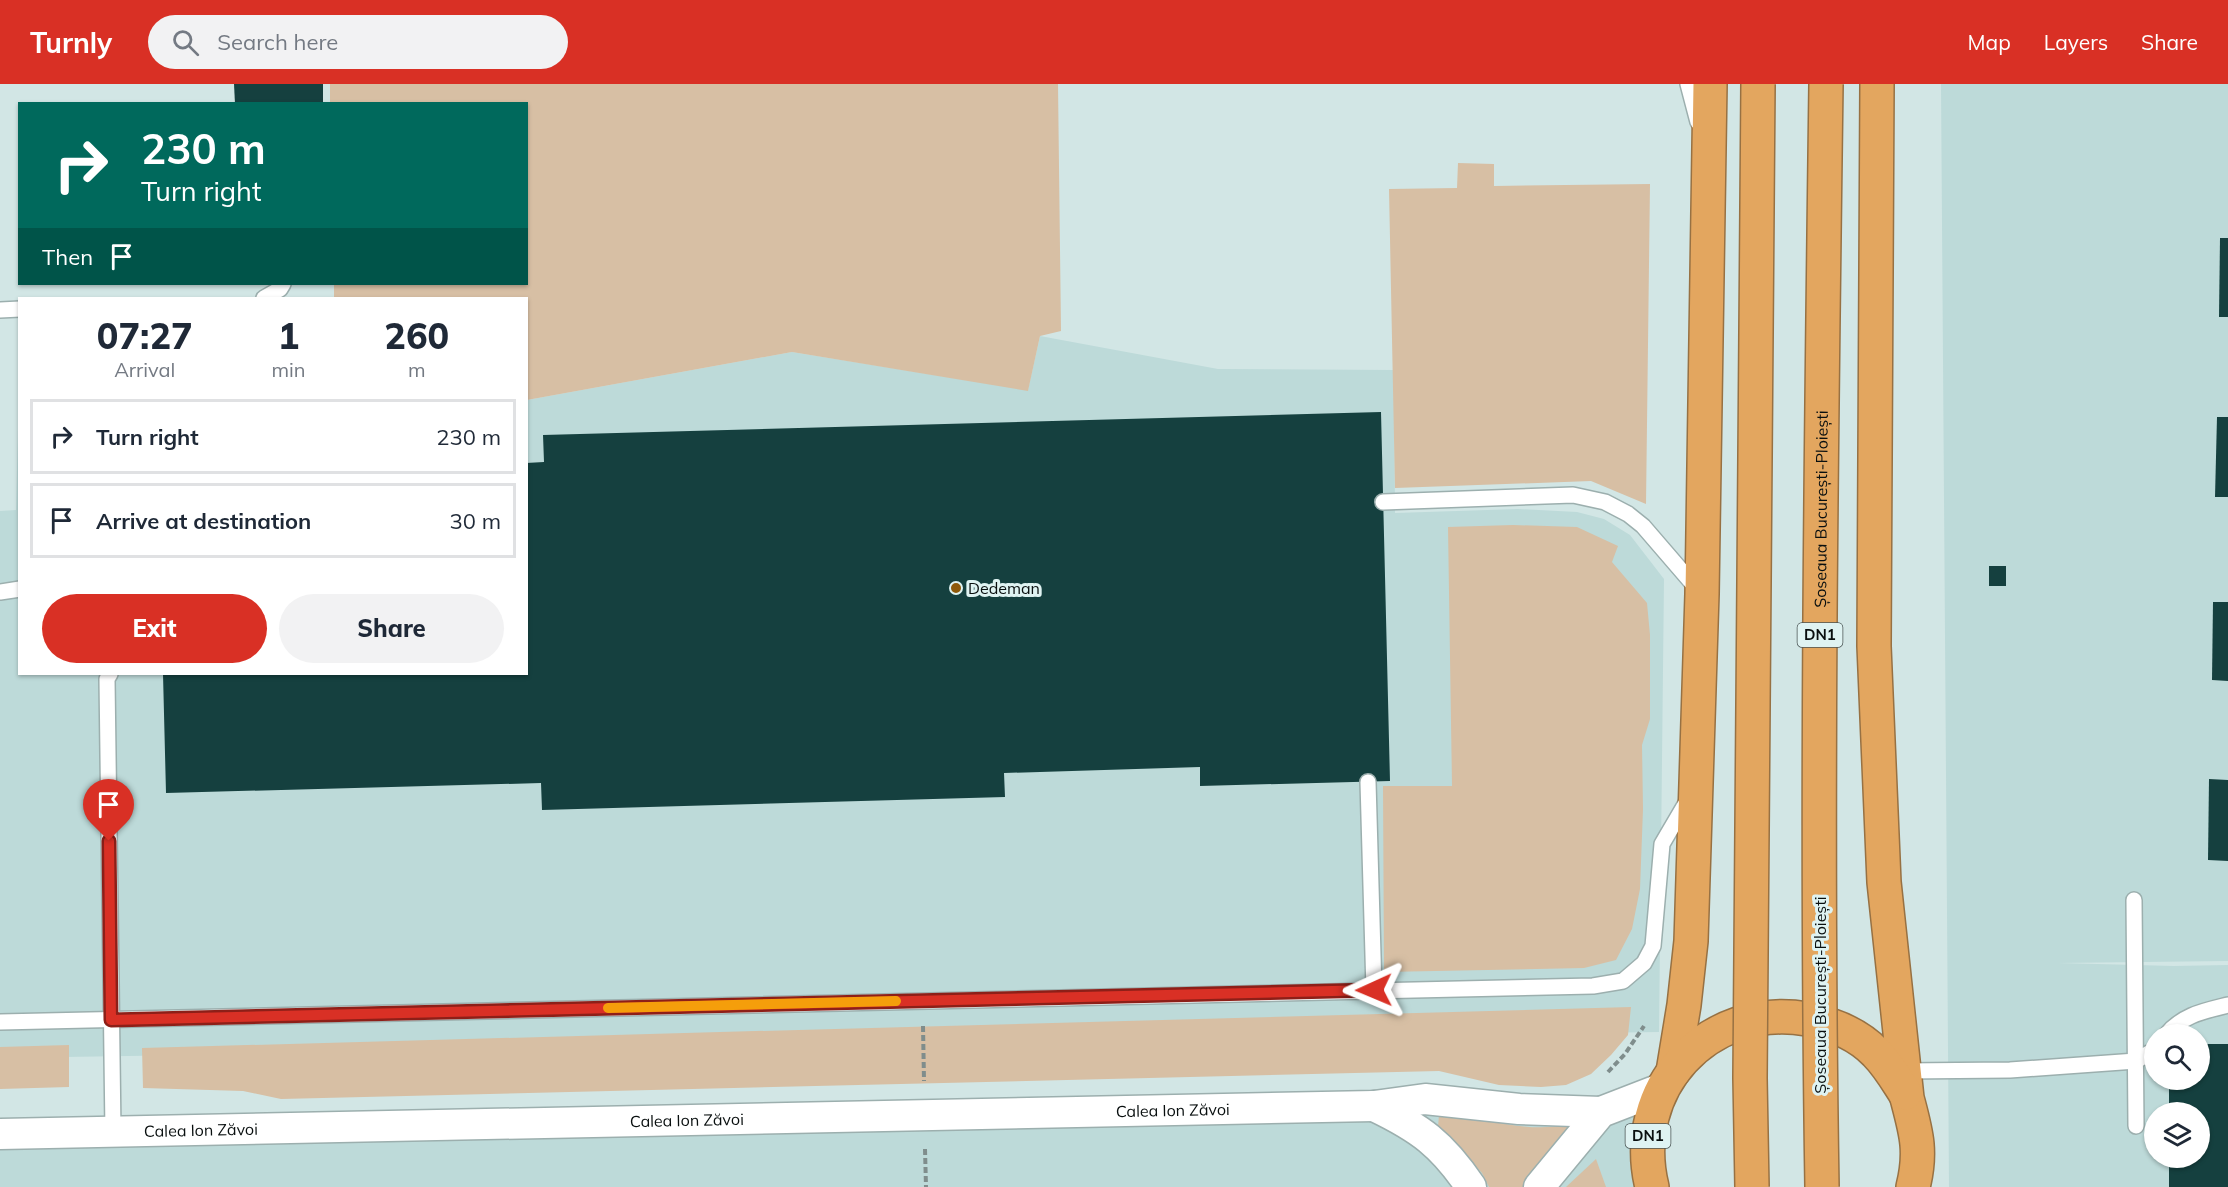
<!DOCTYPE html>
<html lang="en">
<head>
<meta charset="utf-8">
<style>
	body { margin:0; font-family:Mulish,sans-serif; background:#f2f2f3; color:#1f2937; height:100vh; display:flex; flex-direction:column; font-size:22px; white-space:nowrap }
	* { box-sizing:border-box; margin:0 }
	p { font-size:20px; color:#747a83 }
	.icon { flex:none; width:33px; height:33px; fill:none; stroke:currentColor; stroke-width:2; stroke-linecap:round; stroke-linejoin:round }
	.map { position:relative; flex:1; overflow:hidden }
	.sheet { position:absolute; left:18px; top:213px; width:510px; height:378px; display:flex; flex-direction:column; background:#fff; border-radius:0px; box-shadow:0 2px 4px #0004 }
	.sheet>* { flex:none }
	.top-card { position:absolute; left:18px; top:18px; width:510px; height:183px; border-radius:0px; box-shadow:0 2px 4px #0004; background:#00695c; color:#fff; overflow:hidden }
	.tools { position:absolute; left:2144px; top:940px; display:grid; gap:12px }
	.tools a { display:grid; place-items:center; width:66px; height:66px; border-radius:50%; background:#fff; box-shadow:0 2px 4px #0004; font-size:30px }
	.pin { position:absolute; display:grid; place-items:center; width:51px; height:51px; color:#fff; margin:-62px -26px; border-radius:50% 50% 50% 0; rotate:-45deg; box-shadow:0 0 6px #0007 }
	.pin .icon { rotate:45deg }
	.me { position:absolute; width:66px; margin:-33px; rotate:269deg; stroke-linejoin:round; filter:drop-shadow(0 0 4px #0008) }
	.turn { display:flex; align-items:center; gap:21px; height:126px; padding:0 24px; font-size:27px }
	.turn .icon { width:78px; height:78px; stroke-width:2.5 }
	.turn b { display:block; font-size:42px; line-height:51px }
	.then { display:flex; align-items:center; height:57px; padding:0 24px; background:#0003; gap:12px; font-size:22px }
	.eta { display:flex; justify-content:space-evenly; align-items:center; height:102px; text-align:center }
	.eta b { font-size:36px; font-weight:800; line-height:42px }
	.primary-button { display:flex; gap:12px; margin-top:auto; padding:12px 24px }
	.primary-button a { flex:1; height:69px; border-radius:36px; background:#d93025; color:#fff; font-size:24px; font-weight:800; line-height:69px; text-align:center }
	.primary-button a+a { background:#f2f2f3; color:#1f2937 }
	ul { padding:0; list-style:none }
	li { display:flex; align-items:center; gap:18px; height:75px; margin:0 12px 9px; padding:0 12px; border:3px solid #e0e1e3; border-radius:0px }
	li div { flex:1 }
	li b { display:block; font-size:22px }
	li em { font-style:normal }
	header { display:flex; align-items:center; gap:36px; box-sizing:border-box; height:84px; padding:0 30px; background:#d93025; color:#fff }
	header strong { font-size:28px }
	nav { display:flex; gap:33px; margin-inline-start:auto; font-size:21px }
	.search { width:420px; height:54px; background:#f2f2f3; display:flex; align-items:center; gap:15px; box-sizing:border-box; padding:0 21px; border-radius:33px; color:#747a83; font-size:22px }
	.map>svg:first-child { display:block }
	.built { fill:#bddad9; fill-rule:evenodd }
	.green { fill:#d7bfa4 }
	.building { fill:#15403f }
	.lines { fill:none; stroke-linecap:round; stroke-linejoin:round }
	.lane-casing { stroke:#9cafae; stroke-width:18 }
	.street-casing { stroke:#9cafae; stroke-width:33 }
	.highway-casing { stroke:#977143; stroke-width:36 }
	.path { stroke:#7f8d8c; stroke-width:4; stroke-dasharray:6 3; stroke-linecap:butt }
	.lane { stroke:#fff; stroke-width:15 }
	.street { stroke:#fff; stroke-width:30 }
	.highway { stroke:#e3a65f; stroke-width:33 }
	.highway-bridge-casing { stroke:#977143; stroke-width:36; stroke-linecap:butt }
	.highway-bridge { stroke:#e3a65f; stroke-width:33 }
	.route-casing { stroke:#8d1f18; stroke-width:15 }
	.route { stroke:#d93025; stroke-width:10 }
	.slow { stroke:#f59e0b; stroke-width:10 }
	.poi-dot { fill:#8e590a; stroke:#dff3f2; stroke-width:2 }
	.labels { text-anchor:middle; stroke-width:6; stroke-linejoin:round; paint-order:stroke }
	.shield { fill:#dff3f2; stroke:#495353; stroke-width:1.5 }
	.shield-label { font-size:15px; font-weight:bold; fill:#090f0f }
	.street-label { font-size:16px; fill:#090f0f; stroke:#dff3f2 }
	.poi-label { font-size:16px; fill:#090f0f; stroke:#dff3f2; text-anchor:start }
</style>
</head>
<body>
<header>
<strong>Turnly</strong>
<div class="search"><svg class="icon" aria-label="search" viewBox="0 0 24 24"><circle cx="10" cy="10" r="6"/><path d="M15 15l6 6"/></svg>Search here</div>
<nav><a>Map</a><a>Layers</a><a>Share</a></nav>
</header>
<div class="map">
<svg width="2228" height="1103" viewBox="0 0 2228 1103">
	<rect width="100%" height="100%" fill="#d2e6e5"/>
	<g class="built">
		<path d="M1941,0H2228V877L2058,879L2174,882L2228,881V1103H1949ZM2154,951H2199V996H2154ZM2154,1029H2199V1074H2154Z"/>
		<polygon points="1040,252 1218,285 1394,286 1395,429 1518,425 1577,428 1604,435 1630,451 1664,495 1659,948 0,974 0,427 16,426 19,306 20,590 526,590 527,316 792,268 1028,306"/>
		<polygon points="1673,988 1652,1103 0,1103 0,1050 1563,1028"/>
	</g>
	<g class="green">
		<polygon points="330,0 1058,0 1061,247 1040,252 1028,307 792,268 527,316 526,214 334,214 334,200 526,200 526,20 330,19"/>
		<polygon points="1458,79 1494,80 1494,102 1650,100 1646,420 1591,397 1395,404 1389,105 1457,104"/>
		<polygon points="1513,441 1577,443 1618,462 1612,478 1647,519 1650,551 1650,635 1642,661 1643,725 1640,805 1632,845 1616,876 1584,884 1384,888 1383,702 1452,702 1448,443"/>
		<polygon points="1631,923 1628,951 1611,971 1591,990 1566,1001 1541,1003 1499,1001 1439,987 281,1015 243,1007 143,1004 142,964"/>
		<polygon points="69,961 69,1003 0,1005 0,963"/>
		<path d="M1439,1031C1483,1031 1525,1051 1568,1040V1048L1525,1103H1489L1482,1089L1438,1043Z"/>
		<polygon points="1596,1075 1606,1103 1566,1103"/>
	</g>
	<g class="building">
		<polygon points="234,0 323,0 323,20 235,20"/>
		<polygon points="2220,154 2228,154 2228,233 2219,233"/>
		<polygon points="1381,328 1390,697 1200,702 1200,683 1004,689 1005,713 542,726 541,699 166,709 163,590 526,590 526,379 544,378 543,351"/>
		<polygon points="2217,333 2228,333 2228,413 2215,413"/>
		<rect x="1989" y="482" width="17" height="20"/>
		<polygon points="2213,518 2228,518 2228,597 2212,596"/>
		<polygon points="2209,695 2228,696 2228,777 2208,776"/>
		<polygon points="2199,960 2228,960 2228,1103 2169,1103 2169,1074 2199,1074 2199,1029 2169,1029 2169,996 2199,996"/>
	</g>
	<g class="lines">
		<defs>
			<g id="lane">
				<polyline points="1688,0 1698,38"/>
				<polyline points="264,214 280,205 283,200"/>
				<polyline points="0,226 20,225"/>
				<polyline points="1383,418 1573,411 1605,418 1628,430 1643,442 1699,507"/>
				<polyline points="0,508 20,505"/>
				<polyline points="110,590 107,595 113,1048"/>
				<polyline points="1368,698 1374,906"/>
				<polyline points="2134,816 2136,1042"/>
				<polyline points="0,938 1593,902 1623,897 1644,879 1653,862 1662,760 1689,714"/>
				<path d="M2166,951C2182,931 2204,927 2228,921"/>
				<polyline points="1905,987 2010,986 2136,977 2154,966"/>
			</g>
			<g id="street">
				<path d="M1374,1022C1420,1044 1442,1060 1471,1103"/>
				<path id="s1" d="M0,1050L1374,1022L1425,1015L1519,1025L1601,1028"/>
				<polyline points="1539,1103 1601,1028 1663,1004"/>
			</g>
			<g id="highway">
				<path d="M1877,0L1874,562L1884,798L1907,1014C1916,1048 1922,1067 1913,1103"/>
				<polyline points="1673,988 1684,921 1691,857 1702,510 1710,0"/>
				<path d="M1652,1103C1628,1005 1707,918 1807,935C1832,940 1858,950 1876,969C1888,981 1896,995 1905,1009"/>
			</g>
		</defs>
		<use href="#lane" class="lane-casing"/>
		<use href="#street" class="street-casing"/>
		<use href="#highway" class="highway-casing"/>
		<g class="path">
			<polyline points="923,942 924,997"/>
			<polyline points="1608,988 1625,970 1644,942"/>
			<polyline points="925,1065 926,1103"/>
		</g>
		<use href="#lane" class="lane"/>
		<use href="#street" class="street"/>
		<use href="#highway" class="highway"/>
		<defs>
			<g id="highway-bridge">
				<polyline points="1752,1103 1750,994 1758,0"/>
				<path id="s2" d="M1822,1103C1816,735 1821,368 1826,0"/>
			</g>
		</defs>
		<use href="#highway-bridge" class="highway-bridge-casing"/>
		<use href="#highway-bridge" class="highway-bridge"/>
	</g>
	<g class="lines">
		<defs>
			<polyline id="route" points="109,757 111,936 1374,906"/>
		</defs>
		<use href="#route" class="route-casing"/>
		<use href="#route" class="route"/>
		<polyline class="slow" points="608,924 896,917"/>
	</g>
	<circle class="poi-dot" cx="956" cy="504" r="6"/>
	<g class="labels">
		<g class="shield">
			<rect x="1797.5" y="539" width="45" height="24" rx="4.5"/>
			<rect x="1625.5" y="1040" width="45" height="24" rx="4.5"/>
		</g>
		<g class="shield-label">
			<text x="1820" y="556">DN1</text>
			<text x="1648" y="1057">DN1</text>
		</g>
		<g class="street-label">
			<text dy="6" stroke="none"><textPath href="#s2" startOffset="678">Șoseaua București-Ploiești</textPath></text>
			<text transform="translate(1820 911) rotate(-90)" y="6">Șoseaua București-Ploiești</text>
			<text dy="6" stroke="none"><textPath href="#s1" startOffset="1173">Calea Ion Zăvoi</textPath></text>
			<text dy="6" stroke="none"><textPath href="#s1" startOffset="687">Calea Ion Zăvoi</textPath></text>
			<text dy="6" stroke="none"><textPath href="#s1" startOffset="201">Calea Ion Zăvoi</textPath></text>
		</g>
		<g class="poi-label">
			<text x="968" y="510">Dedeman</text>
		</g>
	</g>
</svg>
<div class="tools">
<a><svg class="icon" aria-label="search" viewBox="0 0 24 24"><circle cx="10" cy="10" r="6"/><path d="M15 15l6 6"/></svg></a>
<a><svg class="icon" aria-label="layers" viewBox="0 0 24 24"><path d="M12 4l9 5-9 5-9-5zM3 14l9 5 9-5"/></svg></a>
</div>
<div class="pin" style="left:109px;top:757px;background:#d93025"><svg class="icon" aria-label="arrive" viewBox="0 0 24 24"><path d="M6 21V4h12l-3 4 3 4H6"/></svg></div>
<svg class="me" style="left:1374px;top:906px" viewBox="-20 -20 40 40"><path d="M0-17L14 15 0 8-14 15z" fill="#d93025" stroke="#fff" stroke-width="4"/></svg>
<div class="top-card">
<div class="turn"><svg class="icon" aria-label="right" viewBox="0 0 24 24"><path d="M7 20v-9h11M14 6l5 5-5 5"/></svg><div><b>230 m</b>Turn right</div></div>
<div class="then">Then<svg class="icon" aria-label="arrive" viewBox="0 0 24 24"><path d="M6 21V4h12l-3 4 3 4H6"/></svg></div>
</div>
<section class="sheet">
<div class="eta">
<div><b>07:27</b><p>Arrival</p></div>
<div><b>1</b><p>min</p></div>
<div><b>260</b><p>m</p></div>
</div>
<ul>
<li><svg class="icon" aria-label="right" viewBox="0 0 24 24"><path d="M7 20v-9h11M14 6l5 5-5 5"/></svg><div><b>Turn right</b></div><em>230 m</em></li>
<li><svg class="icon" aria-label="arrive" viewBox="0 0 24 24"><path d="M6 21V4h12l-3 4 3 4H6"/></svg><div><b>Arrive at destination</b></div><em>30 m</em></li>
</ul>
<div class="primary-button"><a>Exit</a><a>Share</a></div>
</section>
</div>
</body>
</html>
